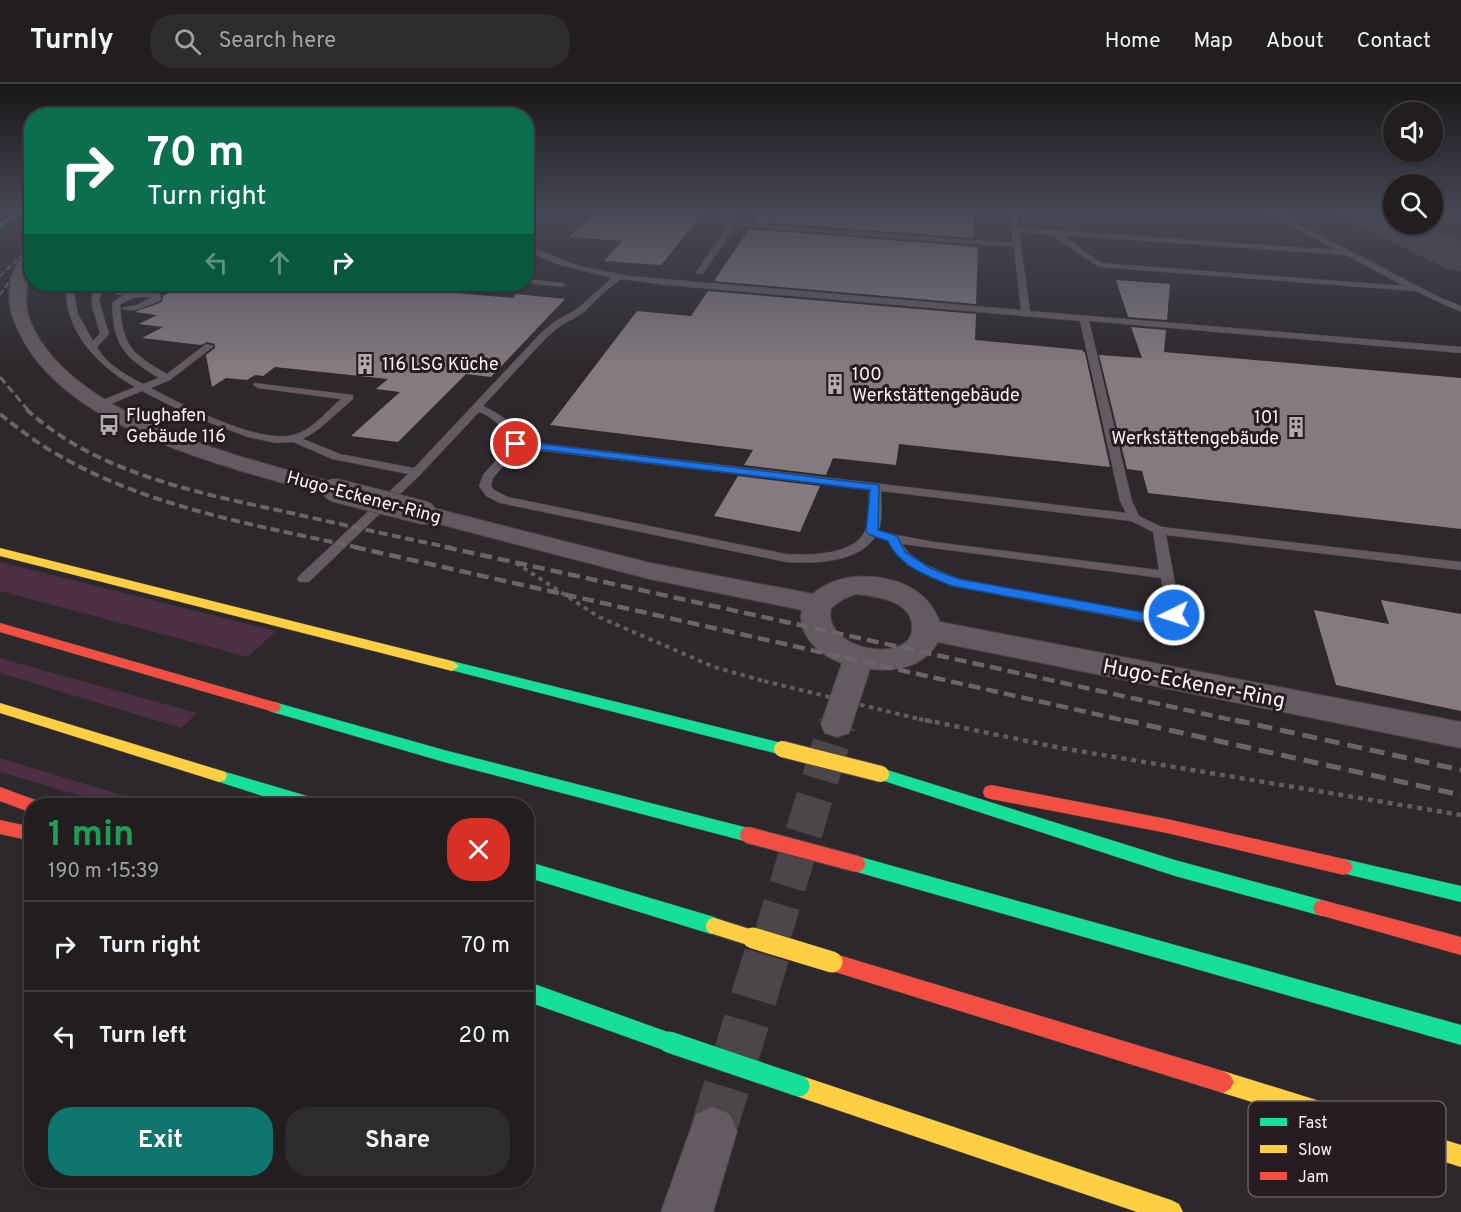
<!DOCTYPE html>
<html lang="en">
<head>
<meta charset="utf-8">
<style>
	body { margin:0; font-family:Overpass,sans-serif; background:#2e2b2d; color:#f1f3f6; height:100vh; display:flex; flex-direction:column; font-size:22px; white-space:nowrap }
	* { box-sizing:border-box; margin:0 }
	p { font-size:20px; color:#a2a2a5 }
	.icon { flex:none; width:33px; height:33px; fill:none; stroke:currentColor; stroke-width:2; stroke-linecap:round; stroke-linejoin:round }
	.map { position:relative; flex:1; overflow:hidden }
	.sheet { position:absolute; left:24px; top:714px; width:510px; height:390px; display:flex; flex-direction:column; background:#221e20; border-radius:24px; box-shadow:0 2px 4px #0004,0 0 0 2px #3f3c3e }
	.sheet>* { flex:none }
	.hud { position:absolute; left:24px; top:24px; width:510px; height:183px; border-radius:24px; box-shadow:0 2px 4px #0004,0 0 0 2px #3f3c3e; background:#0b6e4f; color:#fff; overflow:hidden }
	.buttons { position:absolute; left:1383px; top:18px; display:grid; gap:12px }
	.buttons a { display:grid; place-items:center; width:60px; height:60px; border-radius:50%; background:#221e20; box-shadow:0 2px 4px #0004,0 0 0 2px #3f3c3e; font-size:30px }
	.pin { position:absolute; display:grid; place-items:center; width:51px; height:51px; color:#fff; margin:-26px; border:3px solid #fff; border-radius:50%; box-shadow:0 2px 6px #0007 }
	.me { position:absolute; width:66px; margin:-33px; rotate:266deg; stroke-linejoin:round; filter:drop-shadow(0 0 4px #0008) }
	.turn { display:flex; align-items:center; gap:21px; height:126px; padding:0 24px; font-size:27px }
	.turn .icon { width:78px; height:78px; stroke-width:2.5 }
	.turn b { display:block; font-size:42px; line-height:51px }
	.lanes { display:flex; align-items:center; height:57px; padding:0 24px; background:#0003; justify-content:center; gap:30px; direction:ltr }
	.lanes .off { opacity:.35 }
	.round { display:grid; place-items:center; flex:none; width:63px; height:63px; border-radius:24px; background:#2e2b2d }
	.summary { display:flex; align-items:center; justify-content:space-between; height:102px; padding:0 24px }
	h1 { font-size:36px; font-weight:700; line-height:45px; color:#1e9e55 }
	.primary-button { display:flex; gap:12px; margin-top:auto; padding:12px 24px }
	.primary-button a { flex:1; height:69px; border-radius:24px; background:#0f766e; color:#fff; font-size:24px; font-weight:700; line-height:69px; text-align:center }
	.primary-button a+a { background:#2e2b2d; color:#f1f3f6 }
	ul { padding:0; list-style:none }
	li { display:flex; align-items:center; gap:18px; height:90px; padding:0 24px; border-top:2px solid #3f3c3e }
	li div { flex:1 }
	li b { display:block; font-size:22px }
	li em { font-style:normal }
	header { display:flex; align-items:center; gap:36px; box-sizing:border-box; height:84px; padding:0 30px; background:#221e20; border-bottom:2px solid #3f3c3e }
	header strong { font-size:28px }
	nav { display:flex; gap:33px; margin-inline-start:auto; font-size:21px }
	.search { width:420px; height:54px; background:#2e2b2d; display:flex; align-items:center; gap:15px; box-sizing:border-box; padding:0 21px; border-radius:24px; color:#a2a2a5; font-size:22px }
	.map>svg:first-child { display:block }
	.green { fill:#4d2f44 }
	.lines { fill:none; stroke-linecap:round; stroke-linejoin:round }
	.taxiway { fill:#4c464a; fill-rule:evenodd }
	.building { fill:#847a80 }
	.street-tunnel-far1 { stroke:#4c464a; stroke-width:37; stroke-dasharray:37 19; stroke-linecap:butt }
	.street-tunnel { stroke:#4c464a; stroke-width:46; stroke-dasharray:46 23; stroke-linecap:butt }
	.lane-casing { stroke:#494548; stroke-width:1 }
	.street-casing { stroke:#494548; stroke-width:2 }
	.fast-casing { stroke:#494548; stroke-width:1 }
	.slow-casing { stroke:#494548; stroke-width:1 }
	.jam-casing { stroke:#494548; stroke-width:1 }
	.path-far1 { stroke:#635c61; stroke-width:4; stroke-dasharray:4.5 4.5; stroke-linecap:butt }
	.path { stroke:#635c61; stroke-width:4.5; stroke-dasharray:5 5; stroke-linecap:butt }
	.lane { fill:#645a61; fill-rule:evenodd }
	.street { fill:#645a61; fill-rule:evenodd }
	.fast { fill:#16e098; fill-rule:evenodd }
	.slow { fill:#ffcf43; fill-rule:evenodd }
	.jam { fill:#f24e42; fill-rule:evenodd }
	.rail-far4 { stroke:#6b6468; stroke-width:2; stroke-dasharray:6 3; stroke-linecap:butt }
	.rail-far3 { stroke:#6b6468; stroke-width:3; stroke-dasharray:8 4; stroke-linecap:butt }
	.rail-far2 { stroke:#6b6468; stroke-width:4; stroke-dasharray:9 4.5; stroke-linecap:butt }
	.rail-far1 { stroke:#6b6468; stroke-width:4.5; stroke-dasharray:12 6; stroke-linecap:butt }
	.rail { stroke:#6b6468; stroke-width:5; stroke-dasharray:15 8; stroke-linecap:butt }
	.street-bridge-casing { stroke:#494548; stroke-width:25; stroke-linecap:butt }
	.fast-bridge-casing { stroke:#494548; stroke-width:22; stroke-linecap:butt }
	.slow-bridge-far1-casing { stroke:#494548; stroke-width:18; stroke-linecap:butt }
	.slow-bridge-casing { stroke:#494548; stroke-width:22; stroke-linecap:butt }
	.jam-bridge-casing { stroke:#494548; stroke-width:18; stroke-linecap:butt }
	.path-bridge-far1 { stroke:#635c61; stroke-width:1.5; stroke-dasharray:2 2; stroke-linecap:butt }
	.path-bridge { stroke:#635c61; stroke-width:4; stroke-dasharray:4.5 4.5; stroke-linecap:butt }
	.street-bridge { stroke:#645a61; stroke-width:23 }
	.fast-bridge { stroke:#16e098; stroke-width:21 }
	.slow-bridge-far1 { stroke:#ffcf43; stroke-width:16 }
	.slow-bridge { stroke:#ffcf43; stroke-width:21 }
	.jam-bridge { stroke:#f24e42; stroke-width:16 }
	.route { fill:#1a73e8; stroke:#114b97; stroke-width:1.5 }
	.labels { text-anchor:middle; stroke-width:6; stroke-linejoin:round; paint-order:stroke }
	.far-poi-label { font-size:18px; fill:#faf2f7; stroke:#261c22; text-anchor:start }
	.far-street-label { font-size:18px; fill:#faf2f7; stroke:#261c22 }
	.street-label { font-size:21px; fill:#faf2f7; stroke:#261c22 }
	.key { fill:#261c22; stroke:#665c62; stroke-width:1.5 }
	.key-label { font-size:16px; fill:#faf2f7 }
</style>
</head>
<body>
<header>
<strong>Turnly</strong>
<div class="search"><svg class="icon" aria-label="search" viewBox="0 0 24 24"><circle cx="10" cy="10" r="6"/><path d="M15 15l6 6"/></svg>Search here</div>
<nav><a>Home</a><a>Map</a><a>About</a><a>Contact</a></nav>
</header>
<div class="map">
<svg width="1461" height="1128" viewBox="0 0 1461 1128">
	<rect width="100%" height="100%" fill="#2d282b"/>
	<g class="green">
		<polygon points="0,478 276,547 248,573 0,507"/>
		<polygon points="0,574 21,580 197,629 181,644 0,589"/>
		<polygon points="0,674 128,713 120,721 112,721 0,688"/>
	</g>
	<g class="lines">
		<polygon class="taxiway" points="1340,127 1393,127 1394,140 1420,140 1461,157 1461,188 1445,184 1345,135"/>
	</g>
	<g class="building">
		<polygon points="598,127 705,127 661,181 604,177 622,157 569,153"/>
		<polygon points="761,127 974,127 974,154 754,138"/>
		<polygon points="749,145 978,163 976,220 714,197"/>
		<polygon points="1116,196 1170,200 1167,236 1128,233"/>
		<polygon points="185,200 354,200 513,214 516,210 565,215 491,293 466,290 398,358 351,352 400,308 376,305 388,295 275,283 263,292 255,291 247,296 226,294 212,303 206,271 215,264 215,260 207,258 201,261 142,254 163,243 139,240 157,231 135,228 162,218 163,212"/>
		<polygon points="708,207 976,230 975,256 1082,266 1085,269 1110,383 899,360 896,381 833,374 826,391 744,381 753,366 550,341 637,227 691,232"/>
		<polygon points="1131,243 1166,246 1164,268 1461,294 1461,445 1148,409 1142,387 1127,385 1099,271 1142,274"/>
		<polygon points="738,392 820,402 800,448 714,432"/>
		<polygon points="1381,516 1461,530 1461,627 1336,601 1314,526 1389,540"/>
	</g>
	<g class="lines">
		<polyline class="street-tunnel-far1" points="771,856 837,640"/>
		<polyline class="street-tunnel" points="713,1047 772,854"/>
		<defs>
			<g id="lane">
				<path d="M725,127H732L727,137L752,140L1013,159L1010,127H1016L1019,144L1336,166L1264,127H1273L1439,213L1461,222V228L1415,207L1099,183L1052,151L1019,148L1030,227L1461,263V269L1089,237L1132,417L1139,432L1162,443L1461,478V486L1166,451L1181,531L1176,538L1163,542L951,502L907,481L888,457L880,453L886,449L934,458L1159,486L1153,448L1131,437L881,407C881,419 883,434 879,445C867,479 815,480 786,478L500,419L486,412L479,402L483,391L510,360C508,346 491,332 479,328L421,390L309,498H299L297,495L299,492L408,390L332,375L293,358L276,359L248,353L189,331L142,307L103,323H95V319L135,303C100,283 67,251 66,208L49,200H59L73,205L78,230L93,257L100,249L92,222V210L101,200H110L102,206L99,216L109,250L97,263C106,280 126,291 143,300L159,294C123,272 114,263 112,219L123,211L116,210L112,205L116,200H124L120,205C139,214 152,200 171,200L155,209L160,210L161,216C149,221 133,231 121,224L137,221L153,213H136L120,220C123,263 131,269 167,290L206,260L214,262L170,296L151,304C182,321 259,360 293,351C311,347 327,327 341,315L258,304L253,301L254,299L353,311V315L319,345L303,355L340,370L414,384L540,250L554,238L577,225L612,194L556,180L526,166V161L579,182L630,192L1021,226L1014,163L735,142L703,190H697L696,188L728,141L720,138ZM1062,151L1346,171L1404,202L1101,179ZM621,195L666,201L1080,237L1120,417L1126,429L521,357C518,342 497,328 483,322L546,254L560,242L583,229L603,209ZM519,364L869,406C868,418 870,432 866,444C857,472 810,471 786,470L508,413L494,406L491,402L493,394ZM902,460L1161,494L1167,530L1163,532L959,495L924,480L909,469Z"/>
				<polygon points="1453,127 1461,127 1461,130 1454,128"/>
				<polygon points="526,195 562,199 566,201 562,203 526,199"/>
			</g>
			<g id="street">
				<path d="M32,167C32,190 21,211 29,234C67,335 249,375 342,401L346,406L342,411L334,413L326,411C229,383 70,348 21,252C13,236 7,222 10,204C11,192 18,170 32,167Z"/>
				<path d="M425,422L650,479L813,510C839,486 891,488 919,509C929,517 935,526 940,538L1461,638V664L938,558C923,583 898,588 870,585L849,649L837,653L825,649L821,640L842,579C821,572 796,551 802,526L650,495L416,434L413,429L416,424ZM856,510C876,512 915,517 912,546C911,551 910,555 906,558C885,576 823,560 831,524L843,515Z"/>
				<polygon points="713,1023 730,1030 737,1047 713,1128 661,1128 696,1030"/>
			</g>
			<g id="fast">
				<polygon points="21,127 29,127 0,143 0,139"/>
				<polygon points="452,577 782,659 787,661 790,665 787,669 782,671 447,585 445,582"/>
				<polygon points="274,618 444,666 748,744 754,746 756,751 754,756 748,758 444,678 269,627 267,623 269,619"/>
				<polygon points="881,684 1175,776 1322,816 1328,818 1331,824 1328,830 1322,832 1175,792 875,694 873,690 875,686"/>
				<polygon points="219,686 317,715 323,717 325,722 294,722 213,696 211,692 213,688"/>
				<polygon points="857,772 1461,941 1461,961 857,788 851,785 848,780 851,775"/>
				<polygon points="1344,775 1461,802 1461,818 1338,788 1335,783 1338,778"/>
				<polygon points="526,777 714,833 720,836 723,842 720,848 714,851 526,793"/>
				<polygon points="526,897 676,951 679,958 676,965 669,968 526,917"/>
			</g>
			<g id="slow">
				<polygon points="0,464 452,577 459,582 452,587 0,472"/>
				<polygon points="0,619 219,686 225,688 227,692 225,696 219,698 0,629"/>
				<polygon points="1223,987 1461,1061 1461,1083 1223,1009 1216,1005 1212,998 1216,991"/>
				<polygon points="799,991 1171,1116 1179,1120 1183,1128 1137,1128 799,1013 792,1009 788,1002 792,995"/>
			</g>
			<g id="jam">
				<polygon points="0,539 274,618 279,619 281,623 279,627 274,628 0,548"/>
				<polygon points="991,701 1167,735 1344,775 1350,778 1353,783 1350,788 1344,791 1167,749 991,715 985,713 983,708 985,703"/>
				<polygon points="0,703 38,717 40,722 32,722 32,729 0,717"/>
				<polygon points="0,736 32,743 32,757 0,750"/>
				<polygon points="1322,816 1461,853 1461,871 1316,830 1313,824 1316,818"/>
				<polygon points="832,869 1223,987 1230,991 1234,998 1230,1005 1223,1009 832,887 825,885 823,878 825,871"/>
			</g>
		</defs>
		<use href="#lane" class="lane-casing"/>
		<use href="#street" class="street-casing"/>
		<use href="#fast" class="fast-casing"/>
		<use href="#slow" class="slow-casing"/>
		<use href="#jam" class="jam-casing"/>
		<g class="path-far1">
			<polyline points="516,479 599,533 714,583 764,597"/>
			<polyline points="919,635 933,638"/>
		</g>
		<polyline class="path" points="925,636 1061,664 1461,731"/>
		<use href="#lane" class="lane"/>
		<use href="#street" class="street"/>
		<use href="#fast" class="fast"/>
		<use href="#slow" class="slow"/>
		<use href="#jam" class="jam"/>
		<g class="rail-far4">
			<polyline points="0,192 32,162"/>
			<polyline points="0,211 15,189 32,174"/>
		</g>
		<polyline class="rail-far3" points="0,293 28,326"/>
		<g class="rail-far2">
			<path d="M26,325C97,390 199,409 291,429C344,441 398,453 452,464"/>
			<path d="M0,330C19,345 38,360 60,372C150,424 260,442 360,464"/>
		</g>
		<g class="rail-far1">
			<polyline points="354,463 1131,638"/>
			<polyline points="445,463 1241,638"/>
		</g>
		<g class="rail">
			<polyline points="1124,636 1461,711"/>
			<polyline points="1235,636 1461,686"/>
		</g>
		<defs>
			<polyline id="street-bridge" points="334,406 425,429"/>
			<polyline id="fast-bridge" points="669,958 799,1002"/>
			<g id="slow-bridge-far1">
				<polyline points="782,665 881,690"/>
				<polyline points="714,842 758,856"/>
			</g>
			<polyline id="slow-bridge" points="753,854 832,878"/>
			<polyline id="jam-bridge" points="748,751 857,780"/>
		</defs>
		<use href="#street-bridge" class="street-bridge-casing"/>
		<use href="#fast-bridge" class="fast-bridge-casing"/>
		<use href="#slow-bridge-far1" class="slow-bridge-far1-casing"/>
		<use href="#slow-bridge" class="slow-bridge-casing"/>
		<use href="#jam-bridge" class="jam-bridge-casing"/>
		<polyline class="path-bridge-far1" points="8,182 32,181"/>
		<polyline class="path-bridge" points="764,597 919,635"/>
		<use href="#street-bridge" class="street-bridge"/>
		<use href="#fast-bridge" class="fast-bridge"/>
		<use href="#slow-bridge-far1" class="slow-bridge-far1"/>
		<use href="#slow-bridge" class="slow-bridge"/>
		<use href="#jam-bridge" class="jam-bridge"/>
	</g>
	<linearGradient id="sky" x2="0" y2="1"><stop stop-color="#191618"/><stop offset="0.45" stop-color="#464855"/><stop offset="1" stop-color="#464855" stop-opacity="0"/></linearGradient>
	<rect width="1461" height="285" fill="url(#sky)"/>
	<path class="route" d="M516,357L879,401L878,446L897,452L905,468L930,484L959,495L1163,532L1174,527L1181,531L1176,538L1163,541L952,502C926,491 900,483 888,457L868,450L866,448L870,406L512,362V358Z"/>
	<defs>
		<symbol id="building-bare" viewBox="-9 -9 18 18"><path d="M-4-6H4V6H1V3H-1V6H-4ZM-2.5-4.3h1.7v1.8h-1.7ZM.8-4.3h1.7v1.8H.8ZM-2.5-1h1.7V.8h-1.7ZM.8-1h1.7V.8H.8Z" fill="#b2abb0" stroke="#261c22" stroke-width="2.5" paint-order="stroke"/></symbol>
		<symbol id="bus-bare" viewBox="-9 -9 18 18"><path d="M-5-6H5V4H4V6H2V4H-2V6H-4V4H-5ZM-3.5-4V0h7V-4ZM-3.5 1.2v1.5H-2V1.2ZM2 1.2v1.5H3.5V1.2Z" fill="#b2abb0" stroke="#261c22" stroke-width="2.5" paint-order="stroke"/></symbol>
	</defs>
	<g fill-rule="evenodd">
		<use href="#building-bare" x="350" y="265" width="30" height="30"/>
		<use href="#building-bare" x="820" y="285" width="30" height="30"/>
		<use href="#bus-bare" x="94" y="326" width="30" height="30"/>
		<use href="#building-bare" x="1281" y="328" width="30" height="30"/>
	</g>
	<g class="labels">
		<g class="far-poi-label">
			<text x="382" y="286">116 LSG Küche</text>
			<text x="852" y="296">100<tspan x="852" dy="21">Werkstättengebäude</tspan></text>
			<text x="126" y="337">Flughafen<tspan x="126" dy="21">Gebäude 116</tspan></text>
			<text x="1279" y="339" text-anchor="end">101<tspan x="1279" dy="21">Werkstättengebäude</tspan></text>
		</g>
		<g class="far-street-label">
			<text transform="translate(364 413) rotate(15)" y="6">Hugo-Eckener-Ring</text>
		</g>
		<g class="street-label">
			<text transform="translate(1194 599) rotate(11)" y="7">Hugo-Eckener-Ring</text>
		</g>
	</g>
	<rect x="1248" y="1017" width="198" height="96" rx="9" class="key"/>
	<rect x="1260" y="1034" width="27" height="8" fill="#16e098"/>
	<rect x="1260" y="1061" width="27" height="8" fill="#ffcf43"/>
	<rect x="1260" y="1088" width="27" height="8" fill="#f24e42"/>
	<g class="key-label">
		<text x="1298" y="1044">Fast</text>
		<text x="1298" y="1071">Slow</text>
		<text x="1298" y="1098">Jam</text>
	</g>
</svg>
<div class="buttons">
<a><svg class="icon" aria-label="sound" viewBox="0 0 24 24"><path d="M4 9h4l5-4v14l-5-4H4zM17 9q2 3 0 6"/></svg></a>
<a><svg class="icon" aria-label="search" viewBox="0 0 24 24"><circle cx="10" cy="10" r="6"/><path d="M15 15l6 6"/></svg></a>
</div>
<div class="pin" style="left:516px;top:360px;background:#d93025"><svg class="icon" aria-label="arrive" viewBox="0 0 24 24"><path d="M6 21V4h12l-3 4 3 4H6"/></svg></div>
<svg class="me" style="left:1174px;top:531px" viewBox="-20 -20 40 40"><circle r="17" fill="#1a73e8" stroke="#fff" stroke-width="3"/><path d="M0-11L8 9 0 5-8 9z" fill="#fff"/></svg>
<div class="hud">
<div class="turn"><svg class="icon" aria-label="right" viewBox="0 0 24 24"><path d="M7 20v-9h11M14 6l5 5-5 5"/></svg><div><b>70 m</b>Turn right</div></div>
<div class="lanes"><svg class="icon off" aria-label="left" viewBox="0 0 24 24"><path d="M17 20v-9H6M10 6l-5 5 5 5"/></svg><svg class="icon off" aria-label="ahead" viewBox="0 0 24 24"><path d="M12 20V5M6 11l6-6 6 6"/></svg><svg class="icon" aria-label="right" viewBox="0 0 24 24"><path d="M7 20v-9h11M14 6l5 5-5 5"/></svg></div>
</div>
<section class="sheet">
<div class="summary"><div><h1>1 min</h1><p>190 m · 15:39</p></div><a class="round" style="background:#d93025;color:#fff"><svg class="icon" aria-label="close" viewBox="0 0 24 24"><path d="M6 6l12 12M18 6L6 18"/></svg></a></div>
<ul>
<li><svg class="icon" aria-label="right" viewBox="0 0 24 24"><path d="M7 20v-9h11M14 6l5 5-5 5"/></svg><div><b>Turn right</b></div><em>70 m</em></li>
<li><svg class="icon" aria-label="left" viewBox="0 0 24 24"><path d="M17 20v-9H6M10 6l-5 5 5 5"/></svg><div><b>Turn left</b></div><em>20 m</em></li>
</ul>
<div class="primary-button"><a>Exit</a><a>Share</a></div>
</section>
</div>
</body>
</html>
